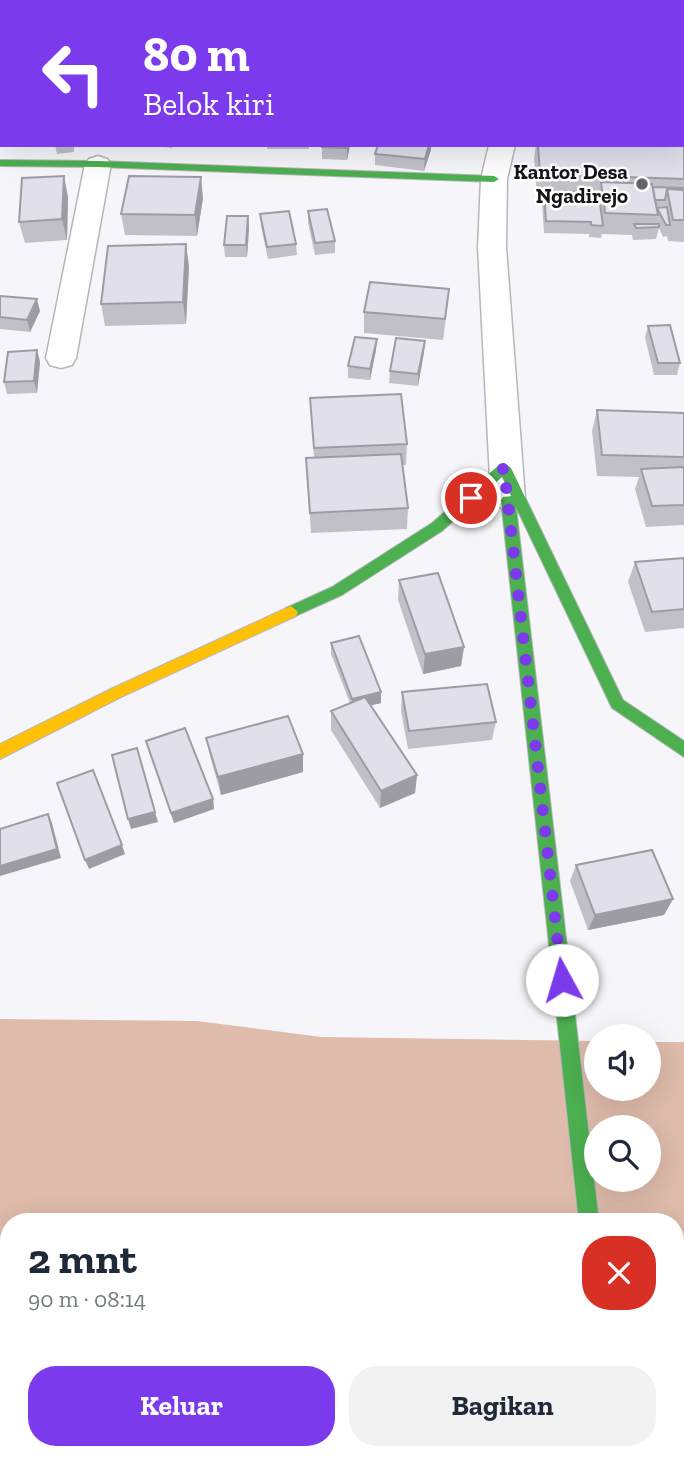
<!DOCTYPE html>
<html lang="id">
<head>
<meta charset="utf-8">
<style>
	body { margin:0; font-family:"Zilla Slab",serif; background:#f2f2f3; color:#1f2937; height:100vh; display:flex; flex-direction:column; font-size:26px; white-space:nowrap }
	* { box-sizing:border-box; margin:0 }
	p { font-size:23px; color:#747a83 }
	.icon { flex:none; width:38px; height:38px; fill:none; stroke:currentColor; stroke-width:2; stroke-linecap:round; stroke-linejoin:round }
	.map { position:relative; flex:1; overflow:hidden }
	.drawer { position:absolute; left:0px; top:1213px; width:684px; height:247px; display:flex; flex-direction:column; background:#fff; border-radius:28px 28px 0 0; box-shadow:0 7px 28px #0002 }
	.drawer>* { flex:none }
	.banner { position:absolute; left:0px; top:0px; width:684px; height:147px; box-shadow:0 7px 28px #0002; background:#7c3aed; color:#fff; overflow:hidden }
	.buttons { position:absolute; left:584px; top:1024px; display:grid; gap:14px }
	.buttons a { display:grid; place-items:center; width:77px; height:77px; border-radius:50%; background:#fff; box-shadow:0 7px 28px #0002; font-size:35px }
	.pin { position:absolute; display:grid; place-items:center; width:60px; height:60px; color:#fff; margin:-30px; border:4px solid #fff; border-radius:50%; box-shadow:0 2px 7px #0007 }
	.me { position:absolute; width:77px; margin:-38px; rotate:354deg; stroke-linejoin:round; filter:drop-shadow(0 0 5px #0008) }
	.turn { display:flex; align-items:center; gap:24px; height:147px; padding:0 28px; font-size:32px }
	.turn .icon { width:91px; height:91px; stroke-width:2.5 }
	.turn b { display:block; font-size:49px; line-height:60px }
	.round { display:grid; place-items:center; flex:none; width:74px; height:74px; border-radius:28px; background:#f2f2f3 }
	.head { display:flex; align-items:center; justify-content:space-between; height:119px; padding:0 28px }
	h1 { font-size:42px; font-weight:700; line-height:52px }
	.cta { display:flex; gap:14px; margin-top:auto; padding:14px 28px }
	.cta a { flex:1; height:80px; border-radius:28px; background:#7c3aed; color:#fff; font-size:28px; font-weight:700; line-height:80px; text-align:center }
	.cta a+a { background:#f2f2f3; color:#1f2937 }
	.map>svg:first-child { display:block }
	.water { fill:#debbab; fill-rule:evenodd }
	.lines { fill:none; stroke-linecap:round; stroke-linejoin:round }
	.street-casing { stroke:#b6b6bb; stroke-width:3 }
	.fast-casing { stroke:#b6b6bb; stroke-width:2 }
	.slow-casing { stroke:#b6b6bb; stroke-width:2 }
	.jam-casing { stroke:#b6b6bb; stroke-width:2 }
	.street { fill:#fefefe; fill-rule:evenodd }
	.fast { fill:#4caf50; fill-rule:evenodd }
	.slow { fill:#ffc107; fill-rule:evenodd }
	.jam { fill:#c62828; fill-rule:evenodd }
	.wall { fill:#c1c0c9 }
	.shaded-wall { fill:#9d9ca4 }
	.building { fill:#e0dfea; stroke:#9d9ca4; stroke-width:2 }
	.route { stroke:#7c3aed; stroke-width:12; stroke-dasharray:0 21.6 }
	.poi-dot { fill:#636369; stroke:#fff; stroke-width:2.5 }
	.labels { text-anchor:middle; stroke-width:5; stroke-linejoin:round; paint-order:stroke }
	.far-poi-label { font-size:21px; font-weight:bold; fill:#14141b; stroke:#fff; text-anchor:end }
</style>
</head>
<body>
<div class="map">
<svg width="684" height="1459" viewBox="0 0 684 1459">
	<rect width="100%" height="100%" fill="#f6f6fa"/>
	<path class="water" d="M0,1019L197,1021L321,1037L597,1041V1088H649V1042H684V1459H0ZM597,1127H649V1180H597ZM9,1222H676V1451H9Z"/>
	<g class="lines">
		<defs>
			<g id="street">
				<polygon points="523,0 545,0 522,2"/>
				<polygon points="489,145 515,145 507,179 506,247 525,498 520,506 508,510 496,506 491,498 478,247 481,179"/>
				<polygon points="98,156 107,159 111,164 76,358 72,365 61,368 50,365 46,358 85,164 89,159"/>
			</g>
			<g id="fast">
				<polygon points="0,160 98,161 494,176 499,179 494,182 98,167 0,166"/>
				<polygon points="504,463 511,468 623,700 684,741 684,757 612,708 516,507 599,1222 579,1222 501,500 503,497 511,496 502,477 442,531 342,595 291,618 284,612 286,608 332,587 432,523 499,465"/>
			</g>
			<polygon id="slow" points="291,606 298,612 296,616 121,697 0,759 0,744 111,689"/>
			<rect id="jam" x="604" y="1451" width="22" height="8"/>
		</defs>
		<use href="#street" class="street-casing"/>
		<use href="#fast" class="fast-casing"/>
		<use href="#slow" class="slow-casing"/>
		<use href="#jam" class="jam-casing"/>
		<use href="#street" class="street"/>
		<use href="#fast" class="fast"/>
		<use href="#slow" class="slow"/>
		<use href="#jam" class="jam"/>
	</g>
	<g class="wall">
		<rect x="682" y="69" width="2" height="71"/>
		<polygon points="684,142 684,242 668,241 667,236 663,237 659,228 656,239 633,240 632,235 602,234 601,238 589,237 589,234 544,233 542,202 543,196 537,195 534,158 536,145 682,145"/>
		<polygon points="55,145 74,145 74,152 57,154"/>
		<polygon points="150,145 173,145 172,148"/>
		<rect x="267" y="145" width="42" height="4"/>
		<polygon points="322,145 350,145 347,160 322,159"/>
		<polygon points="378,145 431,145 424,171 375,165 375,154"/>
		<polygon points="68,197 67,240 25,243 19,222"/>
		<polygon points="203,198 197,236 125,235 121,214"/>
		<polygon points="308,211 335,241 335,253 315,255 308,223"/>
		<polygon points="260,214 296,244 297,255 268,259 261,226"/>
		<polygon points="248,216 249,228 247,257 225,257 224,245"/>
		<polygon points="189,266 186,324 105,326 101,304"/>
		<polygon points="0,296 40,311 30,332 0,329"/>
		<polygon points="447,310 443,340 364,333 364,312"/>
		<polygon points="648,326 680,363 677,375 654,375 645,337"/>
		<polygon points="377,339 376,350 370,380 348,378 348,366"/>
		<polygon points="425,341 424,352 418,386 389,383 390,371"/>
		<polygon points="37,350 40,362 37,393 7,394 4,382"/>
		<polygon points="310,398 407,444 406,465 402,465 408,508 407,529 311,533 306,458 314,458"/>
		<polygon points="597,410 684,413 684,525 646,527 635,489 639,477 597,476 592,431"/>
		<polygon points="684,558 684,628 645,632 628,582 635,562"/>
		<polygon points="399,580 464,647 461,666 423,674 398,600"/>
		<polygon points="331,643 381,692 381,703 371,705 417,775 415,793 380,808 331,730 331,711 350,703 331,654"/>
		<polygon points="402,692 496,722 492,740 408,749 401,711"/>
		<polygon points="206,738 303,772 221,795 210,756"/>
		<polygon points="146,741 213,799 214,809 174,823"/>
		<polygon points="576,865 673,899 664,915 588,930 570,881"/>
	</g>
	<g class="shaded-wall">
		<polygon points="348,145 350,145 347,160 347,148"/>
		<polygon points="429,145 431,145 431,150 424,171 425,159"/>
		<polygon points="64,176 68,197 67,240 62,219"/>
		<polygon points="201,177 203,198 197,236 195,215"/>
		<polygon points="248,216 249,228 247,257 246,245"/>
		<polygon points="186,244 189,266 186,324 183,302"/>
		<polygon points="37,299 40,311 30,332 27,320"/>
		<polygon points="377,339 376,350 370,380 370,369"/>
		<polygon points="425,341 424,352 418,386 418,374"/>
		<polygon points="37,350 40,362 37,393 34,381"/>
		<polygon points="464,647 461,666 423,674 425,654"/>
		<polygon points="381,692 381,703 352,710 352,699"/>
		<polygon points="303,754 303,772 221,795 218,777"/>
		<polygon points="417,775 415,793 380,808 381,791"/>
		<polygon points="213,799 214,809 174,823 171,813"/>
		<polygon points="155,812 158,822 131,829 128,819"/>
		<polygon points="48,814 52,823 61,858 0,876 0,866"/>
		<polygon points="122,845 125,854 89,869 85,860"/>
		<polygon points="673,899 664,915 588,930 595,915"/>
	</g>
	<g class="building">
		<rect x="588" y="0" width="31" height="2"/>
		<rect x="636" y="0" width="15" height="2"/>
		<rect x="663" y="0" width="15" height="2"/>
		<rect x="682" y="69" width="2" height="25"/>
		<polygon points="682,112 684,113 684,128 682,128"/>
		<polygon points="682,142 684,142 684,179 540,174 538,145 682,145"/>
		<polygon points="322,145 348,145 347,148 322,147"/>
		<polygon points="378,145 429,145 425,159 375,154"/>
		<polygon points="64,176 62,219 19,222 22,178"/>
		<polygon points="129,176 201,177 195,215 121,214"/>
		<polygon points="601,182 652,184 658,215 605,213"/>
		<polygon points="653,187 684,188 684,190 667,189 665,200 655,200"/>
		<polygon points="667,189 684,190 684,220 673,220"/>
		<polygon points="544,191 595,192 596,202 600,203 603,226 591,225 591,222 546,221"/>
		<polygon points="667,207 670,225 666,225 657,208"/>
		<polygon points="327,209 335,241 315,243 308,211"/>
		<polygon points="289,211 296,244 267,247 260,214"/>
		<polygon points="227,216 248,216 246,245 224,245"/>
		<polygon points="634,224 659,224 659,227 636,228"/>
		<polygon points="186,244 183,302 101,304 108,246"/>
		<polygon points="370,282 449,289 445,319 364,312"/>
		<polygon points="0,296 37,299 27,320 0,317"/>
		<polygon points="670,325 680,363 658,363 648,326"/>
		<polygon points="355,337 377,339 370,369 348,366"/>
		<polygon points="396,338 425,341 418,374 390,371"/>
		<polygon points="37,350 34,381 4,382 8,352"/>
		<polygon points="401,394 407,444 314,448 310,398"/>
		<polygon points="597,410 684,413 684,457 602,455"/>
		<polygon points="401,454 408,508 310,513 306,458"/>
		<polygon points="684,467 684,505 652,506 641,469"/>
		<polygon points="684,558 684,609 652,612 635,562"/>
		<polygon points="438,573 464,647 425,654 399,580"/>
		<polygon points="359,636 381,692 352,699 331,643"/>
		<polygon points="487,684 496,722 409,731 402,692"/>
		<polygon points="365,697 417,775 381,791 331,711"/>
		<polygon points="288,716 303,754 218,777 206,738"/>
		<polygon points="185,728 213,799 171,813 146,741"/>
		<polygon points="137,748 155,812 128,819 112,755"/>
		<polygon points="93,770 122,845 85,860 57,783"/>
		<polygon points="48,814 57,849 0,866 0,829"/>
		<polygon points="652,850 673,899 595,915 576,865"/>
	</g>
	<g class="lines">
		<polyline class="route" points="471,498 504,468 562,980"/>
	</g>
	<circle class="poi-dot" cx="642" cy="184" r="7"/>
	<g class="labels">
		<g class="far-poi-label">
			<text x="628" y="179">Kantor Desa<tspan x="628" dy="24">Ngadirejo</tspan></text>
		</g>
	</g>
</svg>
<div class="buttons">
<a><svg class="icon" aria-label="sound" viewBox="0 0 24 24"><path d="M4 9h4l5-4v14l-5-4H4zM17 9q2 3 0 6"/></svg></a>
<a><svg class="icon" aria-label="search" viewBox="0 0 24 24"><circle cx="10" cy="10" r="6"/><path d="M15 15l6 6"/></svg></a>
</div>
<div class="pin" style="left:471px;top:498px;background:#d93025"><svg class="icon" aria-label="arrive" viewBox="0 0 24 24"><path d="M6 21V4h12l-3 4 3 4H6"/></svg></div>
<svg class="me" style="left:562px;top:980px" viewBox="-20 -20 40 40"><circle r="19" fill="#fff"/><path d="M0-13L10 11 0 6-10 11z" fill="#7c3aed"/></svg>
<div class="banner">
<div class="turn"><svg class="icon" aria-label="left" viewBox="0 0 24 24"><path d="M17 20v-9H6M10 6l-5 5 5 5"/></svg><div><b>80 m</b>Belok kiri</div></div>
</div>
<section class="drawer">
<div class="head"><div><h1>2 mnt</h1><p>90 m · 08:14</p></div><a class="round" style="background:#d93025;color:#fff"><svg class="icon" aria-label="close" viewBox="0 0 24 24"><path d="M6 6l12 12M18 6L6 18"/></svg></a></div>
<div class="cta"><a>Keluar</a><a>Bagikan</a></div>
</section>
</div>
</body>
</html>
